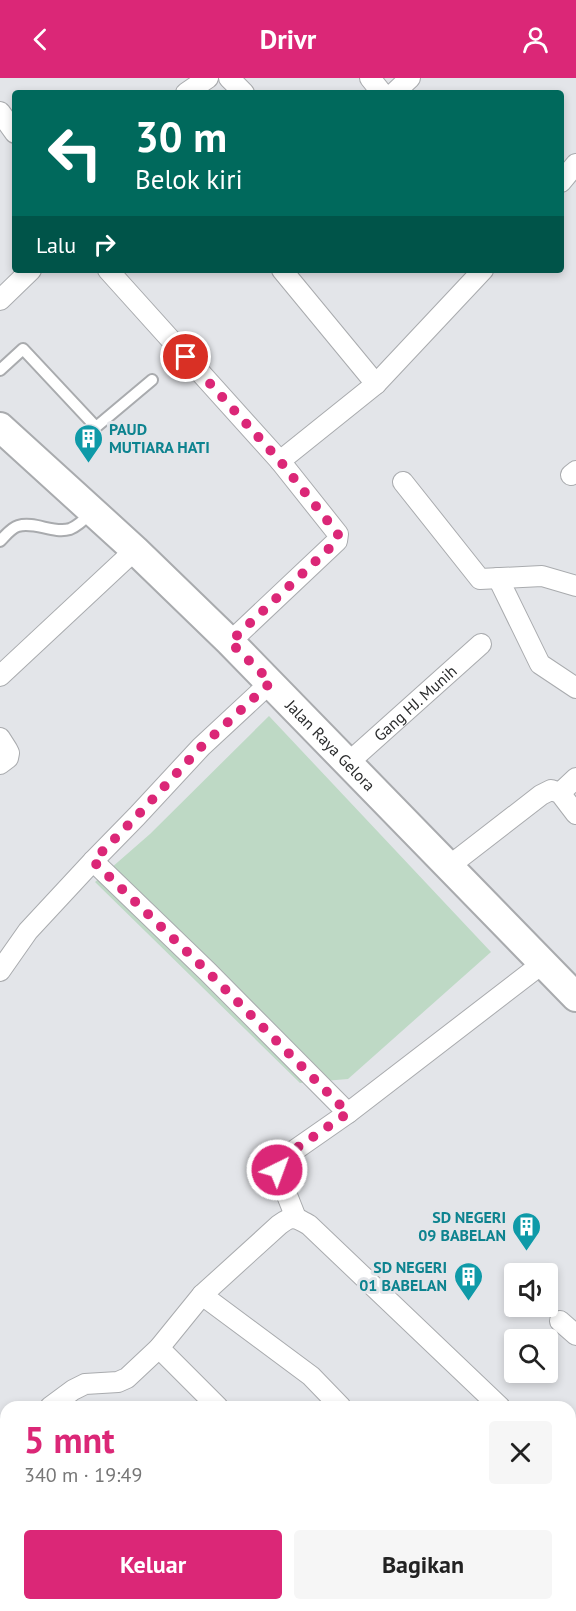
<!DOCTYPE html>
<html lang="id">
<head>
<meta charset="utf-8">
<style>
	body { margin:0; font-family:"PT Sans",sans-serif; background:#f6f6f6; color:#222; height:100vh; display:flex; flex-direction:column; font-size:22px; white-space:nowrap }
	* { box-sizing:border-box; margin:0 }
	p { font-size:20px; color:#767676 }
	.icon { flex:none; width:33px; height:33px; fill:none; stroke:currentColor; stroke-width:2; stroke-linecap:round; stroke-linejoin:round }
	.map { position:relative; flex:1; overflow:hidden }
	.sheet { position:absolute; left:0px; top:1323px; width:576px; height:210px; display:flex; flex-direction:column; background:#fff; border-radius:18px 18px 0 0; box-shadow:0 3px 9px #0003 }
	.sheet>* { flex:none }
	.banner { position:absolute; left:12px; top:12px; width:552px; height:183px; border-radius:6px; box-shadow:0 3px 9px #0003; background:#00695c; color:#fff; overflow:hidden }
	.controls { position:absolute; left:504px; top:1185px; display:grid; gap:12px }
	.controls a { display:grid; place-items:center; width:54px; height:54px; border-radius:6px; background:#fff; box-shadow:0 3px 9px #0003; font-size:30px }
	.pin { position:absolute; display:grid; place-items:center; width:51px; height:51px; color:#fff; margin:-26px; border:3px solid #fff; border-radius:50%; box-shadow:0 2px 6px #0007 }
	.me { position:absolute; width:66px; margin:-33px; rotate:42deg; stroke-linejoin:round; filter:drop-shadow(0 0 4px #0008) }
	.turn { display:flex; align-items:center; gap:21px; height:126px; padding:0 24px; font-size:27px }
	.turn .icon { width:78px; height:78px; stroke-width:2.5 }
	.turn b { display:block; font-size:42px; line-height:51px }
	.then { display:flex; align-items:center; height:57px; padding:0 24px; background:#0003; gap:12px; font-size:22px }
	.round { display:grid; place-items:center; flex:none; width:63px; height:63px; border-radius:6px; background:#f6f6f6 }
	.summary { display:flex; align-items:center; justify-content:space-between; height:102px; padding:0 24px }
	h1 { font-size:36px; font-weight:700; line-height:45px; color:#db2777 }
	.primary-button { display:flex; gap:12px; margin-top:auto; padding:12px 24px }
	.primary-button a { flex:1; height:69px; border-radius:6px; background:#db2777; color:#fff; font-size:24px; font-weight:700; line-height:69px; text-align:center }
	.primary-button a+a { background:#f6f6f6; color:#222 }
	header { display:flex; justify-content:space-between; align-items:center; height:78px; padding:0 24px; background:#db2777; color:#fff; font-size:27px; font-weight:700 }
	.map>svg:first-child { display:block }
	.green { fill:#bed9c5 }
	.lines { fill:none; stroke-linecap:round; stroke-linejoin:round }
	.lane-casing { stroke:#a9abae; stroke-width:14 }
	.street-casing { stroke:#a9abae; stroke-width:22 }
	.secondary-casing { stroke:#a9abae; stroke-width:32 }
	.primary-casing { stroke:#bfc0c0; stroke-width:34 }
	.lane { stroke:#fff; stroke-width:10 }
	.street { stroke:#fff; stroke-width:20 }
	.secondary { stroke:#fff; stroke-width:28 }
	.primary { stroke:#d3c17c; stroke-width:32 }
	.route { stroke:#db2777; stroke-width:10; stroke-dasharray:0 18 }
	.labels { text-anchor:middle; stroke-width:6; stroke-linejoin:round; paint-order:stroke }
	.culture-label { font-size:16px; font-weight:bold; fill:#0d838f; stroke:#e3e5e9; text-anchor:end }
	.street-label { font-size:16px; fill:#2b2c2d; stroke:#e3e5e9 }
</style>
</head>
<body>
<header><svg class="icon" aria-label="back" viewBox="0 0 24 24"><path d="M15 5l-7 7 7 7"/></svg>Drivr<svg class="icon" aria-label="person" viewBox="0 0 24 24"><circle cx="12" cy="8" r="4"/><path d="M4 21q1-7 8-7t8 7"/></svg></header>
<div class="map">
<svg width="576" height="1533" viewBox="0 0 576 1533">
	<rect width="100%" height="100%" fill="#e3e5e9"/>
	<polygon class="green" points="269,638 491,874 348,1001 300,1005 95,804 150,756"/>
	<g class="lines">
		<defs>
			<g id="lane">
				<polyline points="0,292 23,271 96,349 152,302"/>
				<path d="M0,463C5,458 11,450 18,448C35,443 53,456 70,451C78,448 86,440 92,434"/>
			</g>
			<g id="street">
				<polyline points="229,0 244,15"/>
				<polyline points="370,0 382,15"/>
				<polyline points="186,15 208,0"/>
				<polyline points="394,15 410,0"/>
				<polyline points="0,34 15,55"/>
				<polyline points="561,104 576,86"/>
				<polyline points="108,192 280,383 338,456 337,463 230,564"/>
				<polyline points="282,192 376,306"/>
				<polyline points="0,222 31,192"/>
				<polyline points="280,383 376,306 483,192"/>
				<polyline points="571,397 576,393"/>
				<polyline points="403,404 480,501 542,498 576,508"/>
				<polyline points="498,500 540,586 576,610"/>
				<polyline points="0,598 135,472"/>
				<polyline points="0,660 7,671 9,675 8,680 0,686"/>
				<path id="s1" d="M348,685L481,566"/>
				<polyline points="560,715 576,700"/>
				<polyline points="93,783 208,894 348,1035"/>
				<polyline points="448,789 541,717 551,712 560,715 576,736"/>
				<polyline points="0,893 28,853 93,783 137,738 201,669 271,604"/>
				<polyline points="296,1140 277,1092 282,1081 348,1035 543,885"/>
				<polyline points="202,1217 311,1298 341,1329"/>
				<polyline points="560,1243 576,1257"/>
				<polyline points="159,1270 218,1329"/>
				<path d="M50,1329L73,1312L85,1306L118,1304L127,1300L159,1270L202,1217L279,1147C292,1137 295,1139 309,1147L500,1329"/>
				<polyline points="0,1374 6,1368"/>
				<polyline points="570,1396 576,1401"/>
				<polyline points="0,1440 6,1447"/>
				<polyline points="78,1527 84,1533"/>
				<polyline points="225,1527 232,1533"/>
				<polyline points="297,1533 303,1527"/>
			</g>
			<g id="secondary">
				<path id="s2" d="M0,349L135,472L230,564L576,919"/>
			</g>
			<g id="primary">
				<polyline points="570,1482 576,1475"/>
				<polyline points="528,1533 533,1527"/>
			</g>
		</defs>
		<use href="#lane" class="lane-casing"/>
		<use href="#street" class="street-casing"/>
		<use href="#secondary" class="secondary-casing"/>
		<use href="#primary" class="primary-casing"/>
		<use href="#lane" class="lane"/>
		<use href="#street" class="street"/>
		<use href="#secondary" class="secondary"/>
		<use href="#primary" class="primary"/>
	</g>
	<g class="lines">
		<polyline class="route" points="186,279 280,383 338,456 337,463 230,564 271,604 201,669 137,738 93,783 208,894 348,1035 285,1078 279,1086 277,1092"/>
	</g>
	<defs>
		<symbol id="building-pin" viewBox="-11 -11 22 30"><path d="M0 17L-7.5 6A9.5 9.5 0 1 1 7.5 6Z" fill="#0f9aa8" stroke="#e3e5e9"/><path d="M-4-6H4V6H1V3H-1V6H-4ZM-2.5-4.3h1.7v1.8h-1.7ZM.8-4.3h1.7v1.8H.8ZM-2.5-1h1.7V.8h-1.7ZM.8-1h1.7V.8H.8Z" fill="#fff"/></symbol>
	</defs>
	<g fill-rule="evenodd">
		<use href="#building-pin" x="72" y="344" width="33" height="45"/>
		<use href="#building-pin" x="510" y="1132" width="33" height="45"/>
		<use href="#building-pin" x="452" y="1182" width="33" height="45"/>
	</g>
	<g class="labels">
		<g class="culture-label">
			<text x="109" y="357" text-anchor="start">PAUD<tspan x="109" dy="18">MUTIARA HATI</tspan></text>
			<text x="506" y="1145">SD NEGERI<tspan x="506" dy="18">09 BABELAN</tspan></text>
			<text x="447" y="1195">SD NEGERI<tspan x="447" dy="18">01 BABELAN</tspan></text>
		</g>
		<g class="street-label">
			<text dy="6" stroke="none"><textPath href="#s1" startOffset="90">Gang HJ. Munih</textPath></text>
			<text dy="6" stroke="none"><textPath href="#s2" startOffset="459">Jalan Raya Gelora</textPath></text>
		</g>
	</g>
</svg>
<div class="controls">
<a><svg class="icon" aria-label="sound" viewBox="0 0 24 24"><path d="M4 9h4l5-4v14l-5-4H4zM17 9q2 3 0 6"/></svg></a>
<a><svg class="icon" aria-label="search" viewBox="0 0 24 24"><circle cx="10" cy="10" r="6"/><path d="M15 15l6 6"/></svg></a>
</div>
<div class="pin" style="left:186px;top:279px;background:#d93025"><svg class="icon" aria-label="arrive" viewBox="0 0 24 24"><path d="M6 21V4h12l-3 4 3 4H6"/></svg></div>
<svg class="me" style="left:277px;top:1092px" viewBox="-20 -20 40 40"><circle r="17" fill="#db2777" stroke="#fff" stroke-width="3"/><path d="M0-11L8 9 0 5-8 9z" fill="#fff"/></svg>
<div class="banner">
<div class="turn"><svg class="icon" aria-label="left" viewBox="0 0 24 24"><path d="M17 20v-9H6M10 6l-5 5 5 5"/></svg><div><b>30 m</b>Belok kiri</div></div>
<div class="then">Lalu<svg class="icon" aria-label="right" viewBox="0 0 24 24"><path d="M7 20v-9h11M14 6l5 5-5 5"/></svg></div>
</div>
<section class="sheet">
<div class="summary"><div><h1>5 mnt</h1><p>340 m · 19:49</p></div><a class="round"><svg class="icon" aria-label="close" viewBox="0 0 24 24"><path d="M6 6l12 12M18 6L6 18"/></svg></a></div>
<div class="primary-button"><a>Keluar</a><a>Bagikan</a></div>
</section>
</div>
</body>
</html>
